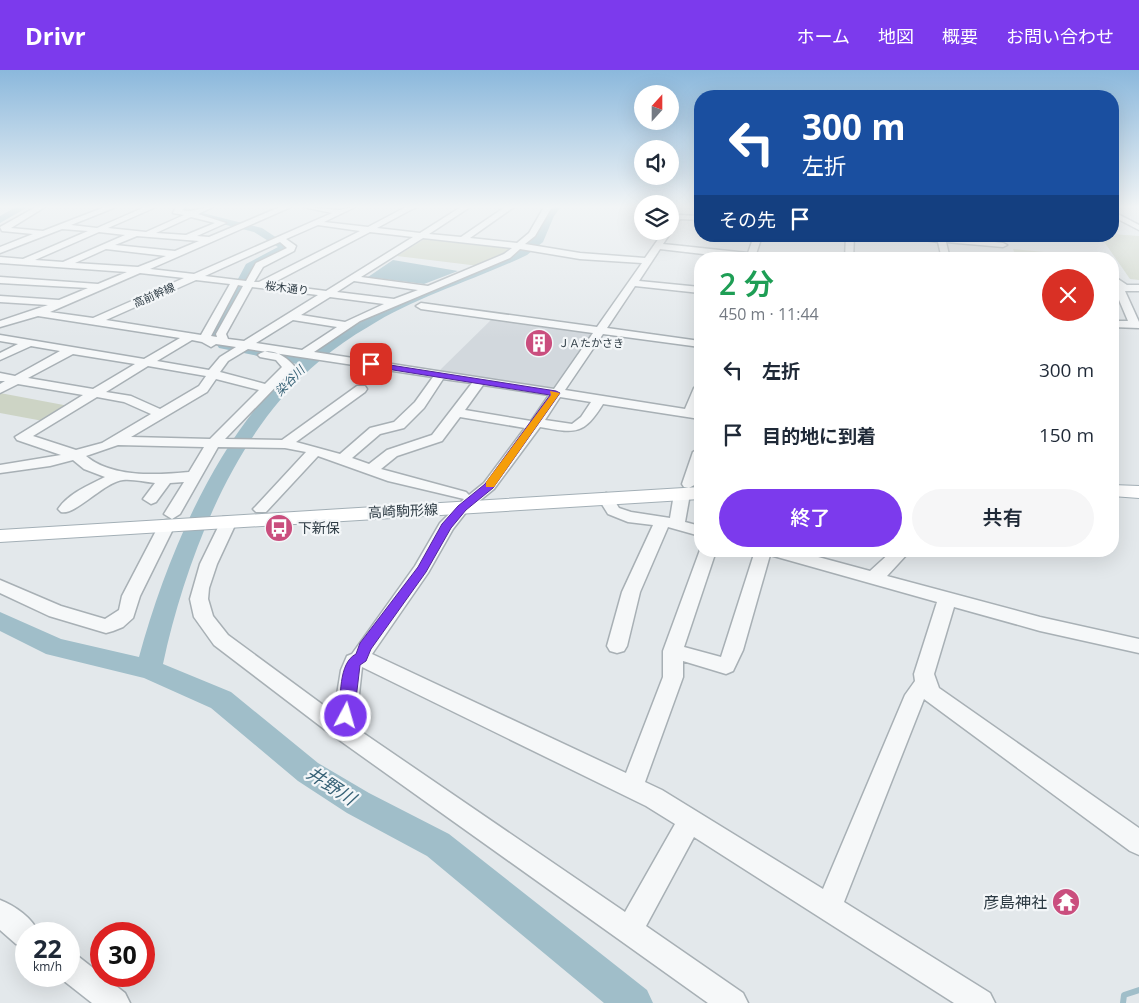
<!DOCTYPE html>
<html lang="ja">
<head>
<meta charset="utf-8">
<style>
	body { margin:0; font-family:"Open Sans","Noto Sans JP",sans-serif; background:#f6f6f7; color:#1f2937; height:100vh; display:flex; flex-direction:column; font-size:19px; white-space:nowrap }
	* { box-sizing:border-box; margin:0 }
	p { font-size:16px; color:#747a83 }
	.icon { flex:none; width:28px; height:28px; fill:none; stroke:currentColor; stroke-width:2; stroke-linecap:round; stroke-linejoin:round }
	.map { position:relative; flex:1; overflow:hidden }
	.panel { position:absolute; left:694px; top:182px; width:425px; height:305px; display:flex; flex-direction:column; background:#fff; border-radius:20px; box-shadow:0 5px 20px #0002 }
	.panel>* { flex:none }
	.top-card { position:absolute; left:694px; top:20px; width:425px; height:152px; border-radius:20px; box-shadow:0 5px 20px #0002; background:#1a4fa0; color:#fff; overflow:hidden }
	.needle { width:32px; rotate:21deg }
	.tools { position:absolute; left:634px; top:15px; display:grid; gap:10px }
	.tools a { display:grid; place-items:center; width:45px; height:45px; border-radius:50%; background:#fff; box-shadow:0 5px 20px #0002; font-size:25px }
	.speed { position:absolute; left:15px; top:852px; display:flex; gap:10px; font-size:25px; font-weight:700; text-align:center }
	.speed>* { display:grid; place-content:center; width:65px; height:65px; border-radius:50%; background:#fff; box-shadow:0 5px 20px #0002; line-height:1 }
	.speed small { font-size:12px; font-weight:400 }
	.speed .limit { border:8px solid #d22; background:#fff; color:#111 }
	.pin { position:absolute; display:grid; place-items:center; width:42px; height:42px; color:#fff; margin:-21px; border-radius:10px; box-shadow:0 2px 8px #0006 }
	.me { position:absolute; width:55px; margin:-28px; rotate:6deg; stroke-linejoin:round; filter:drop-shadow(0 0 4px #0008) }
	.turn { display:flex; align-items:center; gap:18px; height:105px; padding:0 25px; font-size:22px }
	.turn .icon { width:65px; height:65px; stroke-width:2.5 }
	.turn b { display:block; font-size:35px; line-height:42px }
	.then { display:flex; align-items:center; height:48px; padding:0 25px; background:#0003; gap:10px; font-size:19px }
	.round { display:grid; place-items:center; flex:none; width:52px; height:52px; border-radius:26px; background:#f6f6f7 }
	.headline { display:flex; align-items:center; justify-content:space-between; height:85px; padding:0 25px }
	h1 { font-size:30px; font-weight:600; line-height:38px; color:#1e9e55 }
	.button { display:flex; gap:10px; margin-top:auto; padding:10px 25px }
	.button a { flex:1; height:58px; border-radius:30px; background:#7c3aed; color:#fff; font-size:20px; font-weight:600; line-height:58px; text-align:center }
	.button a+a { background:#f6f6f7; color:#1f2937 }
	ul { padding:0; list-style:none }
	li { display:flex; align-items:center; gap:15px; height:65px; padding:0 25px }
	li div { flex:1 }
	li b { display:block; font-size:19px }
	li em { font-style:normal }
	header { display:flex; align-items:center; gap:30px; box-sizing:border-box; height:70px; padding:0 25px; background:#7c3aed; color:#fff }
	header strong { font-size:24px }
	nav { display:flex; gap:28px; margin-inline-start:auto; font-size:18px }
	.map>svg:first-child { display:block }
	.built { fill:#d2d8dd }
	.green { fill:#cdd4c5 }
	.water { fill:#a0bec9 }
	.lines { fill:none; stroke-linecap:round; stroke-linejoin:round }
	.stream { stroke:#a0bec9; stroke-width:6 }
	.river { fill:#a0bec9; fill-rule:evenodd }
	.minor-casing { stroke:#a8b0b5; stroke-width:3 }
	.major-casing { stroke:#a3afb6; stroke-width:2 }
	.minor { fill:#f6f8f9; fill-rule:evenodd }
	.major { fill:#fff; fill-rule:evenodd }
	.route { fill:#7c3aed; stroke:#51269a }
	.slow { fill:#f59e0b }
	.labels { text-anchor:middle; stroke-width:4.5; stroke-linejoin:round; paint-order:stroke }
	.far-street-label { font-size:11px; fill:#2c3a43; stroke:#f3f6f8 }
	.far-poi-label { font-size:11px; fill:#2c3a43; stroke:#f3f6f8; text-anchor:start }
	.far-water-label { font-size:12px; font-style:italic; fill:#376276; stroke:#f3f6f8 }
	.street-label { font-size:14px; fill:#2c3a43; stroke:#f3f6f8 }
	.poi-label { font-size:14px; fill:#2c3a43; stroke:#f3f6f8; text-anchor:start }
	.near-poi-label { font-size:16px; fill:#2c3a43; stroke:#f3f6f8; text-anchor:end }
	.near-water-label { font-size:18px; font-style:italic; fill:#376276; stroke:#f3f6f8 }
</style>
</head>
<body>
<header>
<strong>Drivr</strong>
<nav><a>ホーム</a><a>地図</a><a>概要</a><a>お問い合わせ</a></nav>
</header>
<div class="map">
<svg width="1139" height="933" viewBox="0 0 1139 933">
	<rect width="100%" height="100%" fill="#e3e8eb"/>
	<polygon class="built" points="493,248 594,262 553,319 438,302"/>
	<g class="green">
		<polygon points="1113,164 1139,166 1139,210 1130,209 1105,173 1095,166 1112,166"/>
		<polygon points="426,168 512,178 500,187 479,196 397,186"/>
		<polygon points="1013,179 1054,183 1057,189 1017,189"/>
		<polygon points="0,323 69,336 43,351 0,343"/>
	</g>
	<polygon class="water" points="393,190 458,201 424,214 368,207"/>
	<g class="lines">
		<polyline class="stream" points="1123,933 1124,925 1139,920"/>
		<g class="river">
			<polygon points="16,137 28,137 0,153 0,146"/>
			<polygon points="179,137 262,158 289,176 286,182 255,198 219,270 214,271 207,267 246,194 278,177 254,162 183,144 177,139"/>
			<path d="M551,137H561L554,146L543,172L527,185C475,210 417,226 368,257C335,276 306,300 281,329C221,399 182,505 163,594L231,622L318,693L369,723L449,764L647,920L653,933H604L427,786L347,743L298,711L211,638L144,608L46,584L0,561V542L61,569L139,587C167,485 217,366 297,294L219,278L217,275L219,272L224,271L306,287C369,236 446,215 519,181L534,168L544,146Z"/>
		</g>
		<defs>
			<g id="minor">
				<path d="M36,137H45L11,158L43,161L105,137H116L71,155L97,158L145,137H156L108,158L146,162L184,145L173,143L176,137H185L182,140C193,143 201,137 213,137L198,144L226,153L197,166L209,167L280,137H291L150,199L194,204L332,143L304,137L339,140L355,137L324,152L368,157L406,137H416L377,158L420,163L461,137H470L429,164L461,167L505,137H514L470,168L517,173L529,163L544,137H552L535,166L525,174L580,183L645,188L664,161H670V153L678,145L700,146V150L680,149L663,174L748,183L754,166H762L756,184L786,189H746L660,179L639,211L700,217V223L635,216L607,258L700,271V277L603,264L565,320L685,339L694,318L700,314V334L697,341H700V349L603,334C583,366 575,363 540,357L494,419L467,441L453,459L428,503L372,584L626,703L663,607V581L700,480L716,481L684,577L721,587L755,481H796L870,501L892,481H910L887,506L1040,547L1139,569V583L1040,561L954,537L934,604L939,618L1139,758V785L1130,781L924,629L844,832L990,923L995,933H954L694,767L646,856L743,923L748,933H708L328,662L214,575L194,547L190,529L200,494L223,447H235L237,451L217,494L209,518L208,529L213,546L228,565L334,643L341,600L347,586L352,584L415,496L440,453L464,429L388,411L318,386L266,442H256L253,439L256,436L306,382L285,378L218,377L180,444L172,449L164,444L184,412L170,413L156,432L151,434L143,429L155,413C145,412 133,409 123,410C104,412 75,446 61,442L58,439C69,423 89,415 105,407L84,399L73,390L50,396L0,403V395L61,385L17,370L15,367L83,325L18,314L0,323V314L5,311H0V303L15,306L60,281L31,276L0,290V283L18,274L0,271V265L144,289L180,268L38,246L0,257V251L48,235L0,232V226L59,230L88,218L0,213V207L98,214L127,202L0,193V187L23,189L88,161L62,159L0,183V177L33,164L2,161L0,157ZM191,147L215,153L186,165L156,163ZM318,155L360,161L259,212H254L263,197L294,181L296,176L286,169ZM99,162L125,165L63,192L35,190ZM370,162L413,167L326,221L271,214ZM137,166L199,171L175,181L115,175ZM423,168L512,178L504,184L428,216L361,207ZM280,172L287,178L256,193L246,211L205,206ZM106,179L166,186L138,197L75,193ZM520,179L580,189L642,193L597,257L421,233L416,236L421,239L593,263L554,319L314,282L360,251L510,188ZM140,203L184,208L93,248L50,242ZM196,210L230,214L201,265L106,250ZM354,211L418,220L394,229L337,222ZM238,215L243,216L216,264L217,267L211,266ZM252,217L318,225L244,271L228,269L226,264ZM330,227L384,234L345,252L301,245ZM293,250L337,257L302,280L256,273ZM192,270L202,272L211,277L216,274L236,277L220,287L209,300L157,291ZM248,279L433,307L415,332L394,352L370,358L340,384L296,372L365,322L367,319L365,316H357L282,370L225,369L295,297C287,287 270,275 258,285L260,287L276,290L282,297L265,314L220,302L228,291ZM73,284L135,294L93,319L28,308ZM148,296L206,306L199,316L160,339L131,326L106,322ZM216,309L259,320L210,369L131,367L207,322ZM443,309L472,313L432,365L387,380L369,394L352,388L380,364L404,358L424,338ZM483,315L549,325L531,351L465,340ZM97,327L124,332L151,344L102,373L76,380L33,366ZM560,327L591,332L581,347L572,354L545,350ZM460,347L525,358L484,413L469,425L466,422L381,399L397,386L442,371ZM118,375L204,377L189,402C157,405 112,408 86,386ZM770,485L937,532L914,604L915,611L905,625L823,819L662,720L645,712L683,607V591L726,604L733,601L743,580ZM362,597L646,736L675,754L625,842L350,654L358,633Z"/>
				<polygon points="1112,141 1139,155 1139,160 1112,146"/>
				<polygon points="846,166 854,166 853,189 845,189"/>
				<polygon points="898,166 945,166 1003,173 1007,175 1003,177 946,172 950,189 942,189 938,172"/>
				<polygon points="1112,205 1127,215 1139,215 1139,221 1125,221 1139,252 1139,258 1112,257 1112,251 1128,251 1114,218 1116,216 1112,213"/>
				<polygon points="700,378 700,403 696,414 689,418 684,417 682,414 693,382"/>
				<polygon points="682,419 690,424 685,452 700,456 700,466 668,457 640,522 627,576 624,581 617,583 610,581 607,576 622,522 653,455 628,452 608,444 598,428 606,423 611,425 619,438 631,442 670,448 674,424"/>
				<polygon points="167,450 173,451 175,455 140,526 133,548 123,557 113,561 106,563 49,546 0,523 0,510 61,536 105,549 119,540 122,526 159,455 161,451"/>
				<path d="M0,830C15,836 33,848 39,864H26V877L16,874L0,860Z"/>
				<polygon points="69,883 79,887 125,923 130,933 92,933 59,907 69,906"/>
			</g>
			<g id="major">
				<polygon points="1112,415 1139,416 1139,428 1112,426"/>
				<polygon points="700,417 700,429 0,472 0,460"/>
			</g>
		</defs>
		<use href="#minor" class="minor-casing"/>
		<use href="#major" class="major-casing"/>
		<use href="#minor" class="minor"/>
		<use href="#major" class="major"/>
	</g>
	<linearGradient id="sky" x2="0" y2="1"><stop stop-color="#8bb8dc"/><stop offset="0.51" stop-color="#f2f5f6"/><stop offset="1" stop-color="#f2f5f6" stop-opacity="0"/></linearGradient>
	<rect width="1139" height="268" fill="url(#sky)"/>
	<path class="route" d="M371,292L556,321L560,323L493,418L466,440L451,458L426,502L371,579L366,591L360,595L354,646L352,650L346,652L341,650L339,646C341,628 338,593 356,584L360,573L418,497L442,454L458,436L485,414L550,325L368,296V293Z"/>
	<polygon class="slow" points="550,321 560,323 494,417 486,417 486,412 551,325"/>
	<defs>
		<symbol id="building-disc" viewBox="-11 -11 22 22"><circle r="9.5" fill="#ca4e7e" stroke="#f3f6f8"/><path d="M-4-6H4V6H1V3H-1V6H-4ZM-2.5-4.3h1.7v1.8h-1.7ZM.8-4.3h1.7v1.8H.8ZM-2.5-1h1.7V.8h-1.7ZM.8-1h1.7V.8H.8Z" fill="#fff"/></symbol>
		<symbol id="bus-disc" viewBox="-11 -11 22 22"><circle r="9.5" fill="#ca4e7e" stroke="#f3f6f8"/><path d="M-5-6H5V4H4V6H2V4H-2V6H-4V4H-5ZM-3.5-4V0h7V-4ZM-3.5 1.2v1.5H-2V1.2ZM2 1.2v1.5H3.5V1.2Z" fill="#fff"/></symbol>
		<symbol id="temple-disc" viewBox="-11 -11 22 22"><circle r="9.5" fill="#ca4e7e" stroke="#f3f6f8"/><path d="M0-6L5-2H3V0L6.5 2.5H4V6H1.5V3h-3V6H-4V2.5H-6.5L-3 0V-2H-5Z" fill="#fff"/></symbol>
	</defs>
	<g fill-rule="evenodd">
		<use href="#building-disc" x="523" y="257" width="32" height="32"/>
		<use href="#bus-disc" x="263" y="442" width="32" height="32"/>
		<use href="#temple-disc" x="1050" y="816" width="32" height="32"/>
	</g>
	<g class="labels">
		<g class="far-street-label">
			<text transform="translate(287 218) rotate(7)" y="4">桜木通り</text>
			<text transform="translate(154 225) rotate(-24)" y="4">高前幹線</text>
		</g>
		<g class="far-poi-label">
			<text x="558" y="277">ＪＡたかさき</text>
		</g>
		<g class="far-water-label">
			<text transform="translate(290 311) rotate(-46)" y="4">染谷川</text>
		</g>
		<g class="street-label">
			<text transform="translate(403 441) rotate(-3)" y="5">高崎駒形線</text>
		</g>
		<g class="poi-label">
			<text x="298" y="463">下新保</text>
		</g>
		<g class="near-poi-label">
			<text x="1047" y="838">彦島神社</text>
		</g>
		<g class="near-water-label">
			<text transform="translate(331 716) rotate(33)" y="6">井野川</text>
		</g>
	</g>
</svg>
<div class="tools">
<a><svg class="needle" viewBox="-14 -14 28 28"><path d="M0-13l5 13h-10z" fill="#e53935"/><path d="M0 13l5-13h-10z" fill="#747a83"/></svg></a>
<a><svg class="icon" aria-label="sound" viewBox="0 0 24 24"><path d="M4 9h4l5-4v14l-5-4H4zM17 9q2 3 0 6"/></svg></a>
<a><svg class="icon" aria-label="layers" viewBox="0 0 24 24"><path d="M12 4l9 5-9 5-9-5zM3 14l9 5 9-5"/></svg></a>
</div>
<div class="speed"><div>22<small>km/h</small></div><div class="limit">30</div></div>
<div class="pin" style="left:371px;top:294px;background:#d93025"><svg class="icon" aria-label="arrive" viewBox="0 0 24 24"><path d="M6 21V4h12l-3 4 3 4H6"/></svg></div>
<svg class="me" style="left:346px;top:646px" viewBox="-20 -20 40 40"><circle r="17" fill="#7c3aed" stroke="#fff" stroke-width="3"/><path d="M0-11L8 9 0 5-8 9z" fill="#fff"/></svg>
<div class="top-card">
<div class="turn"><svg class="icon" aria-label="left" viewBox="0 0 24 24"><path d="M17 20v-9H6M10 6l-5 5 5 5"/></svg><div><b>300 m</b>左折</div></div>
<div class="then">その先<svg class="icon" aria-label="arrive" viewBox="0 0 24 24"><path d="M6 21V4h12l-3 4 3 4H6"/></svg></div>
</div>
<section class="panel">
<div class="headline"><div><h1>2 分</h1><p>450 m · 11:44</p></div><a class="round" style="background:#d93025;color:#fff"><svg class="icon" aria-label="close" viewBox="0 0 24 24"><path d="M6 6l12 12M18 6L6 18"/></svg></a></div>
<ul>
<li><svg class="icon" aria-label="left" viewBox="0 0 24 24"><path d="M17 20v-9H6M10 6l-5 5 5 5"/></svg><div><b>左折</b></div><em>300 m</em></li>
<li><svg class="icon" aria-label="arrive" viewBox="0 0 24 24"><path d="M6 21V4h12l-3 4 3 4H6"/></svg><div><b>目的地に到着</b></div><em>150 m</em></li>
</ul>
<div class="button"><a>終了</a><a>共有</a></div>
</section>
</div>
</body>
</html>
